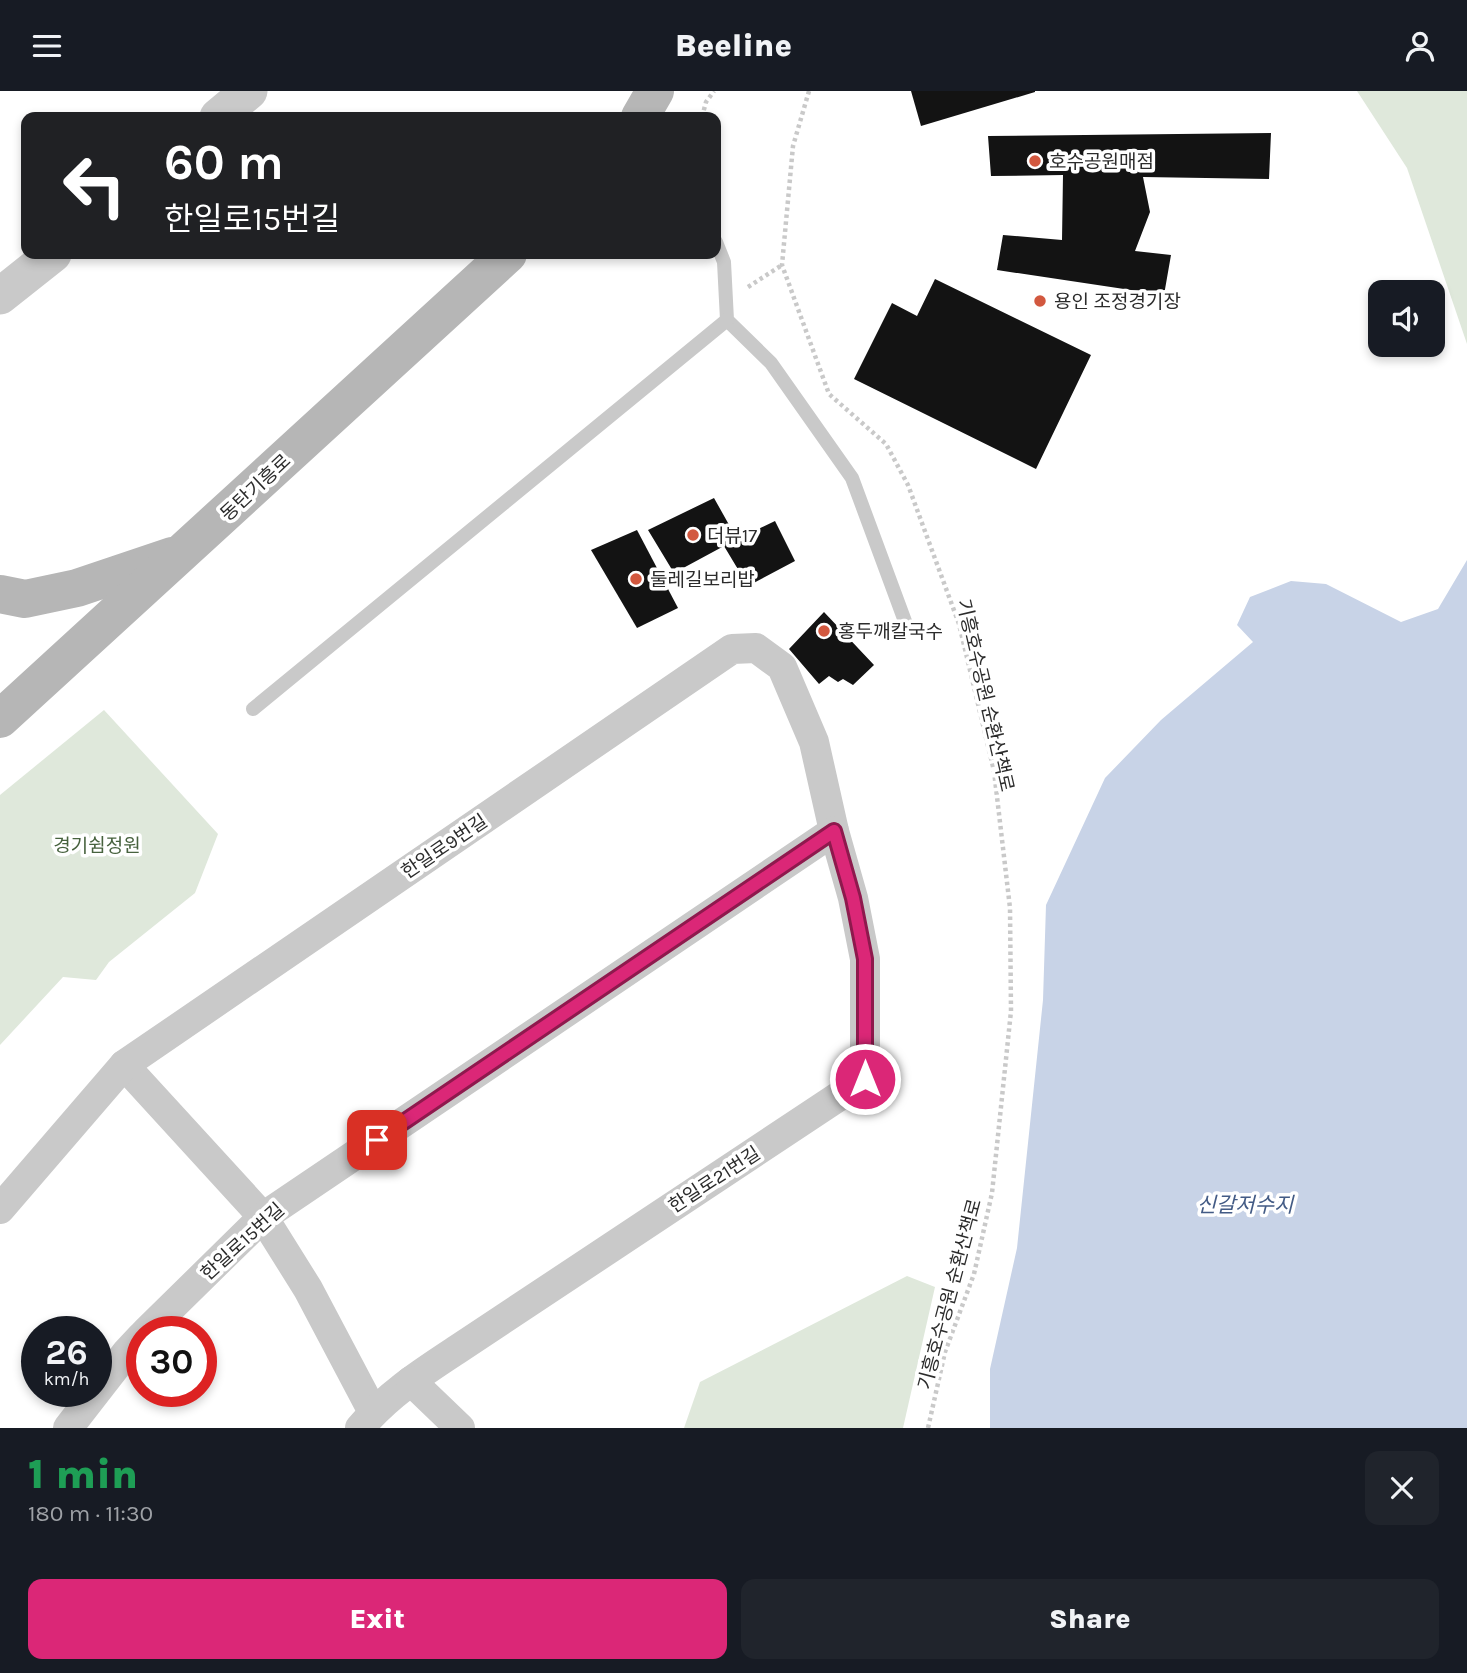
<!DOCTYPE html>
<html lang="en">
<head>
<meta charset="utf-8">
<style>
	body { margin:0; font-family:Karla,"Noto Sans KR",sans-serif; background:#20242c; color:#f1f3f6; height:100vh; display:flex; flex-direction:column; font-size:26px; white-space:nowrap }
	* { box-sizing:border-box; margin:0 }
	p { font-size:23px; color:#9ea1a6 }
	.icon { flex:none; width:38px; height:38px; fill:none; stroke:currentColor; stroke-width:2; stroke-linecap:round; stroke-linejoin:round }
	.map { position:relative; height:1337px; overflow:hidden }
	.drawer { display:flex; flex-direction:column; background:#171b24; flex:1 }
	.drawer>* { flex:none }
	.hud { position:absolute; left:21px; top:21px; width:700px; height:147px; border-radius:14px; box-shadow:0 4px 10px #0003; background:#202124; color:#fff; overflow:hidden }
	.buttons { position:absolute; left:1368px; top:189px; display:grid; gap:14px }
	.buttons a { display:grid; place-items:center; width:77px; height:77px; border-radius:14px; background:#171b24; box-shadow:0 4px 10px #0003; font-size:35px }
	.speed { position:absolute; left:21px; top:1225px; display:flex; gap:14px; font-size:35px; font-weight:700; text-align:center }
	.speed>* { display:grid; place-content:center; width:91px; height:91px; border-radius:50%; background:#171b24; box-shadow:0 4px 10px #0003; line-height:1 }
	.speed small { font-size:18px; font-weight:400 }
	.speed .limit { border:10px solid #d22; background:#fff; color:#111 }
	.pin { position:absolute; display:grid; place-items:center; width:60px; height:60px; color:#fff; margin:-30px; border-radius:14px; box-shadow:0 4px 10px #0006 }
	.me { position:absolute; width:77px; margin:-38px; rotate:0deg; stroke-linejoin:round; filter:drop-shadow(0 0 5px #0008) }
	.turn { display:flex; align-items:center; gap:24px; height:147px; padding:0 28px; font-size:32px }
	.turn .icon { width:91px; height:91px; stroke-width:2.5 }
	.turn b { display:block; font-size:49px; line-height:60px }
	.round { display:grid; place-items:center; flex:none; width:74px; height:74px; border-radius:14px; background:#20242c }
	.overview { display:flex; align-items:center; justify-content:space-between; height:119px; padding:0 28px }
	h1 { font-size:42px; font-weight:800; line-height:52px; color:#1e9e55 }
	.button { display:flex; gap:14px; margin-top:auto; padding:14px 28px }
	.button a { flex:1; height:80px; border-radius:14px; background:#db2777; color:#fff; font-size:28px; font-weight:800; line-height:80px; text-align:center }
	.button a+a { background:#20242c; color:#f1f3f6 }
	header { display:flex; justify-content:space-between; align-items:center; height:91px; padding:0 28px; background:#171b24; font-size:32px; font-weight:800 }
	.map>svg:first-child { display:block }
	.green { fill:#dfe8db }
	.water { fill:#c8d3e7 }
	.building { fill:#131313 }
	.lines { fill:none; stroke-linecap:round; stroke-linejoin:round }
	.path { stroke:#c9c9c9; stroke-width:4.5; stroke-dasharray:3.5 3.5; stroke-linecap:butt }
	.service { stroke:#c9c9c9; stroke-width:14 }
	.minor { stroke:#c9c9c9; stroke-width:30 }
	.tertiary { stroke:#c9c9c9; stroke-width:37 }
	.secondary { stroke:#b6b6b6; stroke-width:38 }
	.route-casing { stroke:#8e194d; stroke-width:18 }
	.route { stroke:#db2777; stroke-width:12 }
	.poi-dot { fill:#d2583f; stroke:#fff; stroke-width:2.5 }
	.labels { text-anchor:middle; stroke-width:7; stroke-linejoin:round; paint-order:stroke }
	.poi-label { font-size:19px; fill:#2c2c2c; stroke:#fff; text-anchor:start }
	.street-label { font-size:19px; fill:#2c2c2c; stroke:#fff }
	.park-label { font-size:19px; fill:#47623e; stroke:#fff }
	.water-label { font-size:21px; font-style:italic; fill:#435b85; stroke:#fff }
</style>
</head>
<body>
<header><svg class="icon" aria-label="menu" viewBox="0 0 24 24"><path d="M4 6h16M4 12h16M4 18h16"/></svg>Beeline<svg class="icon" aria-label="person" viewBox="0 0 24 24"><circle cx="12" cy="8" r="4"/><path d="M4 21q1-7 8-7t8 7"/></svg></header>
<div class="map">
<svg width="1467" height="1337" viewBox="0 0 1467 1337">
	<rect width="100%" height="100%" fill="#fff"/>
	<g class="green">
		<polygon points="1357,0 1467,0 1467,253 1407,77"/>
		<polygon points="104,619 218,743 195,802 109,871 96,889 63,886 0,954 0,704"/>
		<polygon points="907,1185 935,1196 903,1337 684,1337 700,1291"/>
	</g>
	<polygon class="water" points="1467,469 1467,1337 990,1337 990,1278 1017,1157 1043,909 1046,814 1105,687 1161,629 1253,551 1237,534 1250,506 1291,490 1326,493 1401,531 1438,518"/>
	<g class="building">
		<polygon points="911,0 1035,0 1035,1 921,35"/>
		<polygon points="1271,42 1269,88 1143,86 1150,121 1135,160 1171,164 1164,204 997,179 1003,144 1062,149 1063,84 991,85 988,45"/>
		<polygon points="935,188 1091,264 1036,378 854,288 892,212 917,225"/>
		<polygon points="714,407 737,448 775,430 795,470 748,495 724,455 674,482 648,439"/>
		<polygon points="637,439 678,517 637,537 591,459"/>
		<polygon points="824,521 874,574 853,594 843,588 838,591 829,585 819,593 789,558"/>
	</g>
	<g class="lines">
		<g class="path">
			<polyline points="809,0 793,55 782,174 829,303 886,353 908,394 959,533 994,680 1010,817 1011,920 992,1102 974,1183 945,1261 928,1337"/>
			<polyline points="702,26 706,11 714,0"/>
			<polyline points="748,196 782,174"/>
		</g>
		<g class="service">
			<polyline points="716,151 724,171 727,229 771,272 852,387 906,533"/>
			<polyline points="253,618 727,229"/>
		</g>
		<g class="minor">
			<polyline points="124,974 263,1126 308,1198 373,1321"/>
			<path d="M0,1118L124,974L732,558L756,557L782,576L814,651L834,740L853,807L865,868V988L458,1258C423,1281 387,1304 360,1337"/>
			<polyline points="146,1241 263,1126 834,740"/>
			<polyline points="411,1290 460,1337"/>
			<polyline points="68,1337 127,1261 142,1245"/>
		</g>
		<g class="tertiary">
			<polyline points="218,26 249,0"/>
			<polyline points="0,205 53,163"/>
		</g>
		<g class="secondary">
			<polyline points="640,26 655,0"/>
			<polyline points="0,503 25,508 77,497 172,465"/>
			<polyline points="0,628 508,163"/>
		</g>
	</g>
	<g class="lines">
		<defs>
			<polyline id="route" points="377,1049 834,740 853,807 865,868 865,988"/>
		</defs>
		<use href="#route" class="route-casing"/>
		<use href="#route" class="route"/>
	</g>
	<g class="poi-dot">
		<circle cx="1035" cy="70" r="7"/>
		<circle cx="1040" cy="210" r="7"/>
		<circle cx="693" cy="444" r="7"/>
		<circle cx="636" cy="488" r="7"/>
		<circle cx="824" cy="540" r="7"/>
	</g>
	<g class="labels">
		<g class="poi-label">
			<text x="1049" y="77">호수공원매점</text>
			<text x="1054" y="217">용인 조정경기장</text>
			<text x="707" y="451">더뷰17</text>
			<text x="650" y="495">둘레길보리밥</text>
			<text x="838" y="547">홍두깨칼국수</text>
		</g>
		<g class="street-label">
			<text transform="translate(255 396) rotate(-43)" y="7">동탄기흥로</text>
			<text transform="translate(986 604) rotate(77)" y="7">기흥호수공원 순환산책로</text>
			<text transform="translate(444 755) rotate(-34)" y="7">한일로9번길</text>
			<text transform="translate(714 1088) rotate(-33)" y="7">한일로21번길</text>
			<text transform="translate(242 1150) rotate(-42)" y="7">한일로15번길</text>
			<text transform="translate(949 1203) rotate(-75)" y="7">기흥호수공원 순환산책로</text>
		</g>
		<g class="park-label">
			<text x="97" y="761">경기쉼정원</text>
		</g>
		<g class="water-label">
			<text x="1245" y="1121">신갈저수지</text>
		</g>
	</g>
</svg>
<div class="buttons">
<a><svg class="icon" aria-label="sound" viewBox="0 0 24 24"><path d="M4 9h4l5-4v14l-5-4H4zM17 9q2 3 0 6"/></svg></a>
</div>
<div class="speed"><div>26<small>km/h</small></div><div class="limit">30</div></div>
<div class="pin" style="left:377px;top:1049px;background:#d93025"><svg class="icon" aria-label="arrive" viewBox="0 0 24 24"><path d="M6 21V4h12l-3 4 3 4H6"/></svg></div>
<svg class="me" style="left:865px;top:988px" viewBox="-20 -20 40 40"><circle r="17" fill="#db2777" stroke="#fff" stroke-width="3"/><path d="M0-11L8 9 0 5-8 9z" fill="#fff"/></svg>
<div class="hud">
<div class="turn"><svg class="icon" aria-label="left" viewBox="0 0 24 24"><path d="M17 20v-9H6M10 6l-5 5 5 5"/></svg><div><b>60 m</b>한일로15번길</div></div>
</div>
</div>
<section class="drawer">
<div class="overview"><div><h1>1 min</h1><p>180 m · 11:30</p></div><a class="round"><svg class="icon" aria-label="close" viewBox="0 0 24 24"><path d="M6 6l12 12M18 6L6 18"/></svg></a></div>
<div class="button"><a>Exit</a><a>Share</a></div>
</section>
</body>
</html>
